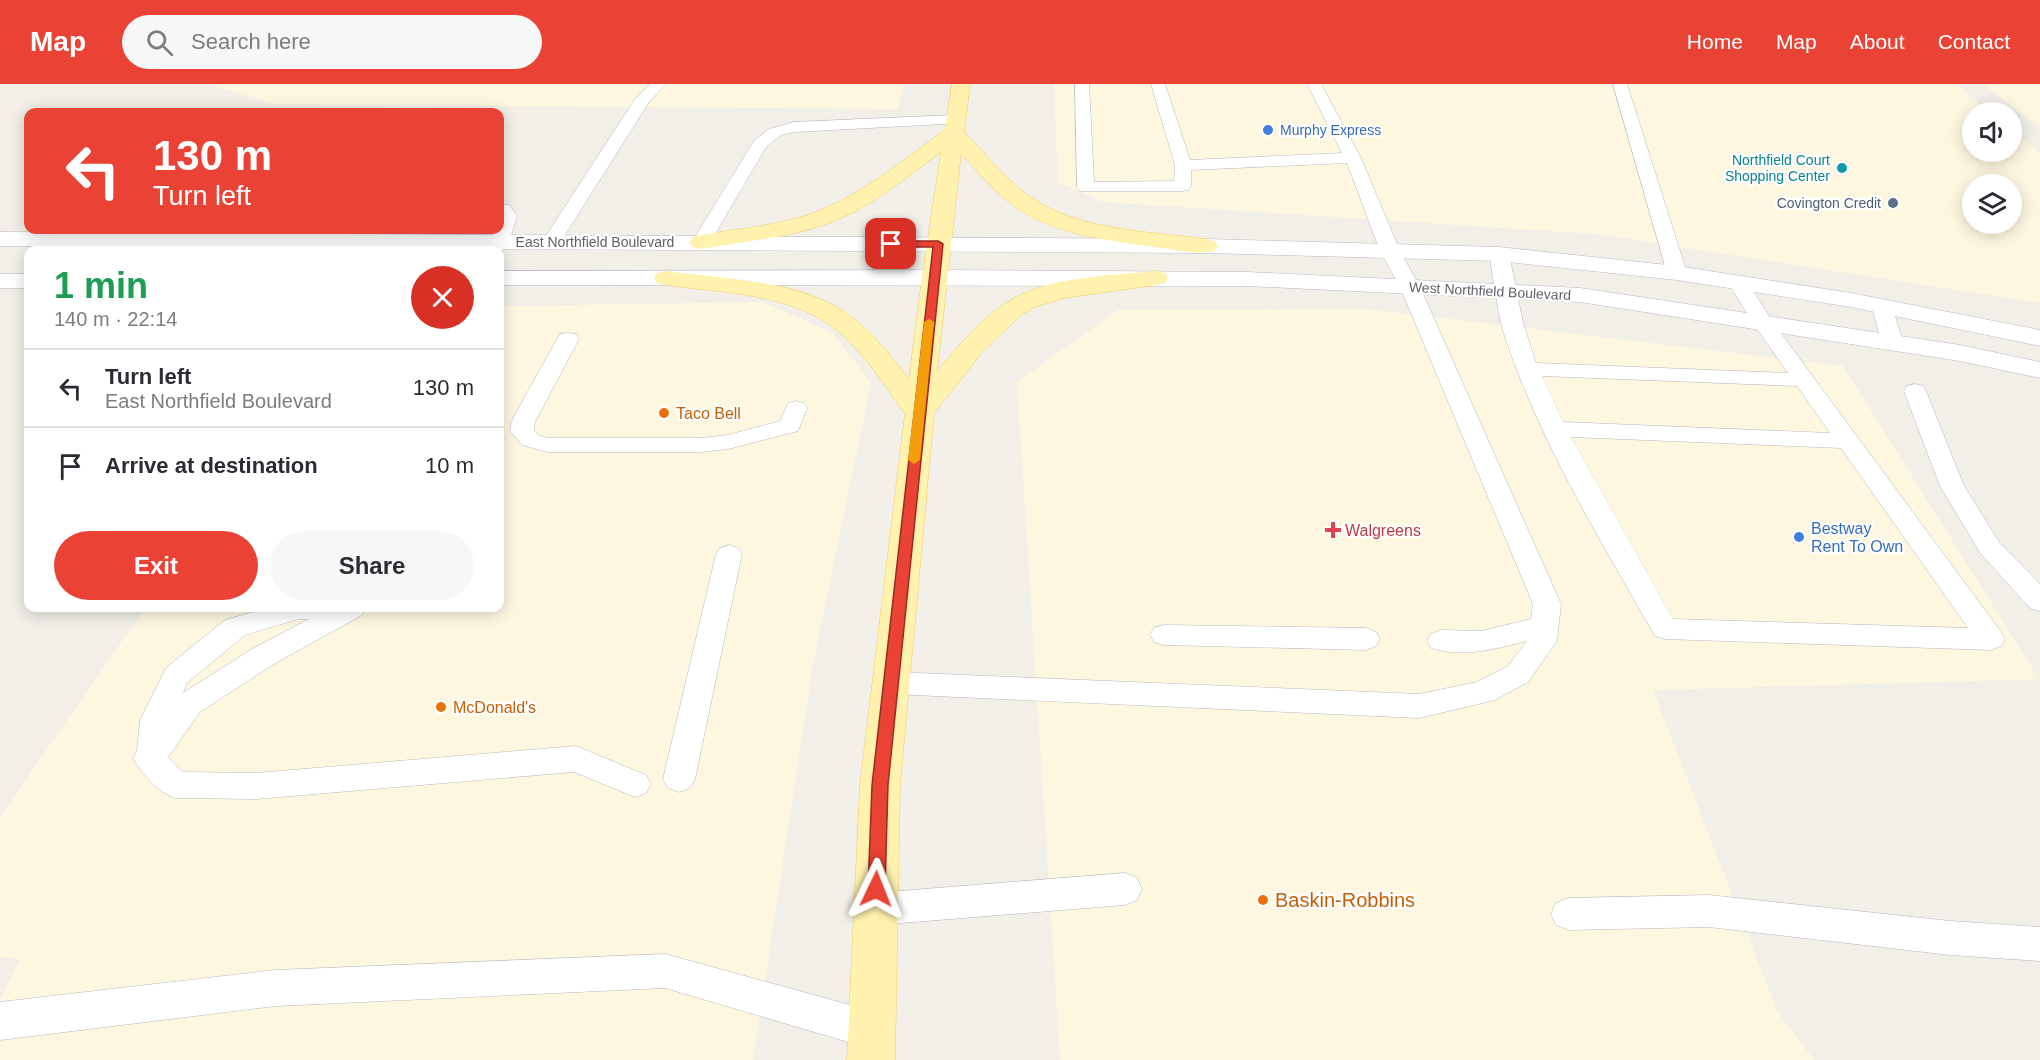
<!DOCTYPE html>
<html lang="en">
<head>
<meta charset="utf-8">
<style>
	body { margin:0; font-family:Arial,sans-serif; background:#f7f7f7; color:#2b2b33; height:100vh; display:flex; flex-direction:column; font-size:22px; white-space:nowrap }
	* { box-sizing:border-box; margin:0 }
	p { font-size:20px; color:#7c7c81 }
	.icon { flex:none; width:33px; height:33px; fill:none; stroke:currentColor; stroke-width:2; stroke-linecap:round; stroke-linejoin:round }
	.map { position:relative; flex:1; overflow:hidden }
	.details { position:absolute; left:24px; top:162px; width:480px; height:366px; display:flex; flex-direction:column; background:#fff; border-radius:12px; box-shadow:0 3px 15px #0003 }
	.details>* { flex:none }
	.guide { position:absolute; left:24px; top:24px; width:480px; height:126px; border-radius:12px; box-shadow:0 3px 15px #0003; background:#ea4335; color:#fff; overflow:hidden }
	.fabs { position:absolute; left:1962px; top:18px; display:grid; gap:12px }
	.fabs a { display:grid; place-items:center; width:60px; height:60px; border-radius:50%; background:#fff; box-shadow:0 3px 15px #0003; font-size:30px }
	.pin { position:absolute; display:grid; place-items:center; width:51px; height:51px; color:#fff; margin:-26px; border-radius:12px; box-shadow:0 3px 9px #0006 }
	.me { position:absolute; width:66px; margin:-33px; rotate:2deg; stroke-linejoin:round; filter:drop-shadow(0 0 4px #0008) }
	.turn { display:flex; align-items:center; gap:21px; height:126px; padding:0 30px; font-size:27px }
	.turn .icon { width:78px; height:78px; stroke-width:2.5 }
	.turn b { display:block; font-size:42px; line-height:51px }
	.round { display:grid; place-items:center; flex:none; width:63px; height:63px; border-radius:32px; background:#f7f7f7 }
	.head { display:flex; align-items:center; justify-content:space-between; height:102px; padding:0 30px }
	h1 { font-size:36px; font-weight:700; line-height:45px; color:#1e9e55 }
	.button { display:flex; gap:12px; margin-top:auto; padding:12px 30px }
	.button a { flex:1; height:69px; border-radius:36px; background:#ea4335; color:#fff; font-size:24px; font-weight:700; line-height:69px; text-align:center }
	.button a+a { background:#f7f7f7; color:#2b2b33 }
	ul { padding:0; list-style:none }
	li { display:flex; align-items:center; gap:18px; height:78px; padding:0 30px; border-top:2px solid #e1e1e2 }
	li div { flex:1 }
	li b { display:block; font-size:22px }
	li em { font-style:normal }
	header { display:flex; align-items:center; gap:36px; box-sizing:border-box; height:84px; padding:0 30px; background:#ea4335; color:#fff }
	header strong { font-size:28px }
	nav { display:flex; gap:33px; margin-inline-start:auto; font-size:21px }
	.search { width:420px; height:54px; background:#f7f7f7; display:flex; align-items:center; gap:15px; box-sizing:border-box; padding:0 21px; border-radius:33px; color:#7c7c81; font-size:22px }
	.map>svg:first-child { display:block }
	.commercial { fill:#fef7e0; fill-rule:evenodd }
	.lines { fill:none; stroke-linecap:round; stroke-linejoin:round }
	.lane-casing { stroke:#b5b8bc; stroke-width:1 }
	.secondary-casing { stroke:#b6babf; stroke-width:1 }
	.primary-casing { stroke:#f2c960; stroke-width:1 }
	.lane { fill:#fff; fill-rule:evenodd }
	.secondary { fill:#fff; fill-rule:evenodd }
	.primary { fill:#fff2af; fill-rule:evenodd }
	.route { fill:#ea4335; stroke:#982c22; stroke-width:1.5 }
	.slow { fill:#f59e0b }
	.shop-dot { fill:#3f7fe0; stroke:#fff; stroke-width:2 }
	.culture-dot { fill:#0f9aa8; stroke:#fff; stroke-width:2 }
	.service-dot { fill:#5c6f8a; stroke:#fff; stroke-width:2 }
	.food-dot { fill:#e8710a; stroke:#fff; stroke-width:2 }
	.health-dot { fill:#e0444e; stroke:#fff; stroke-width:2 }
	.labels { text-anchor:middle; stroke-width:4.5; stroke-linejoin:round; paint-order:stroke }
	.far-shop-label { font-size:14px; fill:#366cbe; stroke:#fff; text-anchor:start }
	.far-culture-label { font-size:14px; fill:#0d838f; stroke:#fff; text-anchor:end }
	.far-service-label { font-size:14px; fill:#4e5e75; stroke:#fff; text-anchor:end }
	.far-street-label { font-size:14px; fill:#5f6368; stroke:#fff }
	.food-label { font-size:16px; fill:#c56008; stroke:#fff; text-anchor:start }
	.shop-label { font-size:16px; fill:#366cbe; stroke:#fff; text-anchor:start }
	.health-label { font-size:16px; fill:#be3a42; stroke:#fff; text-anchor:start }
	.near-food-label { font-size:20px; fill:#c56008; stroke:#fff; text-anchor:start }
</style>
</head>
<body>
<header>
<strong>Map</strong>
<div class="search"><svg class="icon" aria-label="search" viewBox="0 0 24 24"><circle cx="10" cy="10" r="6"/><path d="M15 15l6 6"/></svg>Search here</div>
<nav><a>Home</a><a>Map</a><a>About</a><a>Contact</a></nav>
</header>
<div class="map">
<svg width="2040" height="976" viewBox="0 0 2040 976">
	<rect width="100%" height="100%" fill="#f1efe8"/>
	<g class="commercial">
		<polygon points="215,0 905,0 898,25 274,20 213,2"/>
		<path d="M1054,0H1956L1991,28H1972V68H2012V46L2040,69V219L1597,150L1103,118L1058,98ZM1972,100H2012V140H1972Z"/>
		<polygon points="1983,0 2040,0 2040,44"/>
		<polygon points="763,218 833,249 871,299 813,580 753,976 0,976 0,916 20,875 0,873 0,733 145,524 500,524 500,222"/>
		<polygon points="1367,225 1843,282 2039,595 1653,606 1777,927 1814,976 1060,976 1017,298 1118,226"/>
	</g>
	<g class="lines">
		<defs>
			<g id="lane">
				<polygon points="650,0 666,0 649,18 558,162 544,162 542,158 635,15"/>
				<path d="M1075,0H1089L1094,98L1174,97L1175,81L1151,0H1165L1190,76L1342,69L1307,0H1321L1361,74L1400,167L1420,203L1561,520L1557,557L1528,598L1495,616L1419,634L892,610L881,607L877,599L881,591L892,588L1419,610L1477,598L1508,582L1527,557C1495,565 1463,574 1431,564L1427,557L1431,550L1441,546L1481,547L1531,535L1533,520L1400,203L1380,167L1347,79L1191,86V102L1188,106L1182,107H1080L1077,103Z"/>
				<polygon points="1613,0 1627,0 1687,189 1684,193 1670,193 1667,189"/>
				<polygon points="956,31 962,33 964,36 962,39 794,48 781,51 766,63 708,162 694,162 692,158 754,57 769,45 794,38"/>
				<polygon points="500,120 509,121 517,132 509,158 500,170 500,166 484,166 491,157 495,146 500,146"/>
				<path d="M1499,164L1506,166L1509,170L1523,239L1536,279L1788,289L1753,239L1728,198L1731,194H1745L1772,237L2001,548L2005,555L2001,562L1991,566L1665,555L1655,552C1602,459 1542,361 1507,259C1497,231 1495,200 1489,170L1492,166ZM1542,292L1797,302L1830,349L1563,338ZM1571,353L1841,364L1968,544L1673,535Z"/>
				<polygon points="1882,216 1889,218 1892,222 1903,258 1900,263 1892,264 1884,263 1881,258 1872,222 1875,218"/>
				<polygon points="568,249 576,250 579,255 535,338 534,346 538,351 548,354 701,354 728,351 780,337 788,319 796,317 804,319 807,324 798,347 728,365 701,368 547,368 522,361 510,347 511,338 557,255 560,250"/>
				<polygon points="1915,300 1923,302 1926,307 1964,402 1999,458 2040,500 2040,527 2030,524 1981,470 1940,402 1904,307 1907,302"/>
				<polygon points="729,461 738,464 742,470 695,695 690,704 679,708 668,704 663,695 716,470 720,464"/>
				<path d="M268,524H366L362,531L272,581L200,628L168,673L183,688L256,689L576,662L646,691L651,700L646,709L635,713L574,688L256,715L175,714C158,708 142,691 133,674L137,667L140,636L166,584L225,536ZM299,535H309L252,565L183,609L187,599L245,551Z"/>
				<polygon points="1164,541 1366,544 1376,548 1380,555 1376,562 1366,566 1164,561 1154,558 1150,551 1154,544"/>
				<polygon points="1125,789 1137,794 1142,805 1137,816 1125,821 876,841 864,836 858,825 864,814 876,809"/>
				<polygon points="1709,811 1950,837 2040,843 2040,877 1950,871 1709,843 1569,846 1556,841 1551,830 1556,819 1569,814"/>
				<polygon points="665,870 872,927 886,933 891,946 886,959 872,965 665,904 276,922 0,956 0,918 276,886"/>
			</g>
			<g id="secondary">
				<polygon points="0,148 1206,155 1499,163 1677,182 1851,209 2040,246 2040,262 1851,223 1677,196 1499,177 1206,169 0,162"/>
				<polygon points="934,186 1247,188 1580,204 1960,261 2040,278 2040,294 1960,277 1580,218 1247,202 500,201 500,187"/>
				<rect x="0" y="190" width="28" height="14"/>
			</g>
			<path id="primary" d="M952,0H970L964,48C984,69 1003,92 1026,110C1076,147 1146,147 1206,155L1214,157L1218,162L1214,167C1196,171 1173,165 1155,163C1106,156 1050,150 1010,119C992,105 977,87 961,69L937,288C957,264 977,239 1003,221C1045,192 1107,192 1156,187L1165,189L1168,194L1165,199L1156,201L1064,214L1035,223L1021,231L983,267L934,329L900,701L895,976H847L860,701L905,330C885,301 865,270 838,247C792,209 723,209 666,201L657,199L654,194L657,189L666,187C722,195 789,195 840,225C868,242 890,270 909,296L922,193L941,68C909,91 878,118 841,134C798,153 747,157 701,165L693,163L689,158L693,153L701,151C742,144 788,141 826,124C869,105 906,74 945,46Z"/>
		</defs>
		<use href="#lane" class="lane-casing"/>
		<use href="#secondary" class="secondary-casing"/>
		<use href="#primary" class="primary-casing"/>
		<use href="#lane" class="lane"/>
		<use href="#secondary" class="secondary"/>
		<use href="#primary" class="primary"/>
	</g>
	<polygon class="route" points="938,157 943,160 888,701 885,805 883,810 876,812 870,810 868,805 872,701 933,163 891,163 886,160 891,157"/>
	<polygon class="slow" points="929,235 934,238 920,376 914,380 908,376 924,238"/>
	<g class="shop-dot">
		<circle cx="1268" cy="46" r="6"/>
		<circle cx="1799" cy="453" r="6"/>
	</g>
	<circle class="culture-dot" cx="1842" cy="84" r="6"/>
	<circle class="service-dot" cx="1893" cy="119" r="6"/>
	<g class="food-dot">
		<circle cx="664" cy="329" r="6"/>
		<circle cx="441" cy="623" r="6"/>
		<circle cx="1263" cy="816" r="6"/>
	</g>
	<path class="health-dot" d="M1330 437h6v6h6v6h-6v6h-6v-6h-6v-6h6z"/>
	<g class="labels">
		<g class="far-shop-label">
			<text x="1280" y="51">Murphy Express</text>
		</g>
		<g class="far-culture-label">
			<text x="1830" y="81">Northfield Court<tspan x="1830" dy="16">Shopping Center</tspan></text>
		</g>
		<g class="far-service-label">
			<text x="1881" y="124">Covington Credit</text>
		</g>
		<g class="far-street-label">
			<text x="595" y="163">East Northfield Boulevard</text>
			<text transform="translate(1490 207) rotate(3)" y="5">West Northfield Boulevard</text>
		</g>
		<g class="food-label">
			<text x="676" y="335">Taco Bell</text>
			<text x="453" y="629">McDonald's</text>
		</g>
		<g class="shop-label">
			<text x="1811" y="450">Bestway<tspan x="1811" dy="18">Rent To Own</tspan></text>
		</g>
		<g class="health-label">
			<text x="1345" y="452">Walgreens</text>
		</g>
		<g class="near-food-label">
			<text x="1275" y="823">Baskin-Robbins</text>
		</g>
	</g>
</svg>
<div class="fabs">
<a><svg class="icon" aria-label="sound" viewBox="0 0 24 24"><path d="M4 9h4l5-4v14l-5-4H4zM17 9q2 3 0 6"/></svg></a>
<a><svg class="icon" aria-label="layers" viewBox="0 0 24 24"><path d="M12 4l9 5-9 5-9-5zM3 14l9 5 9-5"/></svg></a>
</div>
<div class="pin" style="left:891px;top:160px;background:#d93025"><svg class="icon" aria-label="arrive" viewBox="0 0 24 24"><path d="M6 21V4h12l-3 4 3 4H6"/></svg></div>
<svg class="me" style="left:876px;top:805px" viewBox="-20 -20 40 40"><path d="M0-17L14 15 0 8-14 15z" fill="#ea4335" stroke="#fff" stroke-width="4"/></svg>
<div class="guide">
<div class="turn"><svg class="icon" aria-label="left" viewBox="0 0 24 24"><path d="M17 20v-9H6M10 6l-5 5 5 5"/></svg><div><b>130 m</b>Turn left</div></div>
</div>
<section class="details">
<div class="head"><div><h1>1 min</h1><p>140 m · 22:14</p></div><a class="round" style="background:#d93025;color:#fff"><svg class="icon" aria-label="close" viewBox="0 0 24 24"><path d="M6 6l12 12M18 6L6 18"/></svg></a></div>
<ul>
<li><svg class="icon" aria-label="left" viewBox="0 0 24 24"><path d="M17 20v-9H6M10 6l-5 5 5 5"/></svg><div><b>Turn left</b><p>East Northfield Boulevard</p></div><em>130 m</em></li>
<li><svg class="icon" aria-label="arrive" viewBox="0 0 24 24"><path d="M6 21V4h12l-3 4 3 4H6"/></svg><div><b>Arrive at destination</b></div><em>10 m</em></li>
</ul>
<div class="button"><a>Exit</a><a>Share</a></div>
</section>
</div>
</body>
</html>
